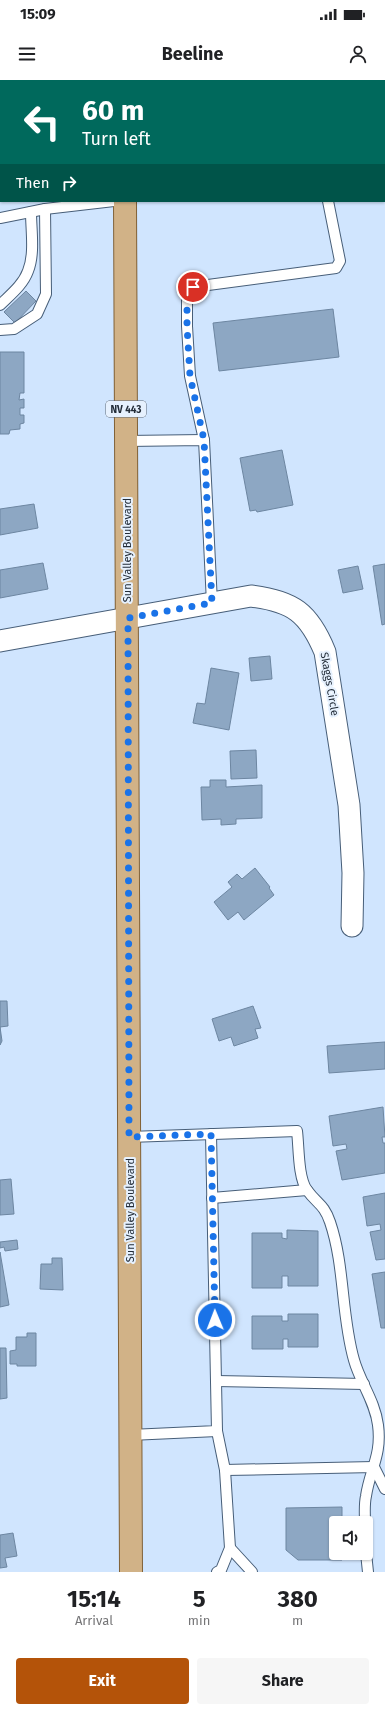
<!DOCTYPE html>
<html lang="en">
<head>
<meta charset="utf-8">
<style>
	body { margin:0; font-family:"Fira Sans",sans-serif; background:#f6f6f6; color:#202124; height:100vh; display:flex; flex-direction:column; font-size:15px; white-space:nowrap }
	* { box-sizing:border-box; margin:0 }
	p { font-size:13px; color:#757577 }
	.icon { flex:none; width:22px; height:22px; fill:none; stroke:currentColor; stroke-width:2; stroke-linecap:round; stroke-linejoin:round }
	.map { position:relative; height:1492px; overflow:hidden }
	.drawer { display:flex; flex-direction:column; background:#fff; flex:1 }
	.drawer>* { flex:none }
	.banner { position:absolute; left:0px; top:0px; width:385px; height:122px; box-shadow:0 1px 3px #0004; background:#00695c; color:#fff; overflow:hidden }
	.fabs { position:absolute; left:329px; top:1436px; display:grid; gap:8px }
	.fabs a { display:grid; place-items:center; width:44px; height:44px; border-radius:4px; background:#fff; box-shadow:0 1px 3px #0004; font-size:20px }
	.pin { position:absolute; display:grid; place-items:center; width:34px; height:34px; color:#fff; margin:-17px; border:2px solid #fff; border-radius:50%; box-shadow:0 1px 4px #0007 }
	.me { position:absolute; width:44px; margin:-22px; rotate:359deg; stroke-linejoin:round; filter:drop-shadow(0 0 3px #0008) }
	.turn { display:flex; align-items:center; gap:14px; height:84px; padding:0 16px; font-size:18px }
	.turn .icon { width:52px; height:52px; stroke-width:2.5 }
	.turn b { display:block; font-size:28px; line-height:34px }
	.then { display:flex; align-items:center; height:38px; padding:0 16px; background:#0003; gap:8px; font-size:15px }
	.eta { display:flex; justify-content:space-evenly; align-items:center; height:68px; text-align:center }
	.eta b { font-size:24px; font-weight:700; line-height:28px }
	.button { display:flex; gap:8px; margin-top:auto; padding:8px 16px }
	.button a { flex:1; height:46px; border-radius:4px; background:#b45309; color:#fff; font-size:16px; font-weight:700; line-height:46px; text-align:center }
	.button a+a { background:#f6f6f6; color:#202124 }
	.status { display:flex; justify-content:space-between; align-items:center; height:28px; padding:0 20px; background:#fff; direction:ltr }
	.status svg { height:11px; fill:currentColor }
	header { display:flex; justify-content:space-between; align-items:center; height:52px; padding:0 16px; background:#fff; font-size:18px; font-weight:700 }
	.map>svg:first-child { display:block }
	.building { fill:#8da7c3; stroke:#6d86a1 }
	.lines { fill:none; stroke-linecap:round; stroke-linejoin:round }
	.lane-casing { stroke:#475e78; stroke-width:12 }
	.street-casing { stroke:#475e78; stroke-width:23 }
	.primary-casing { stroke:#806137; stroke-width:24 }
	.lane { stroke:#fff; stroke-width:10 }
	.street { stroke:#fff; stroke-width:21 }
	.primary { stroke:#d1b287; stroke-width:22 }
	.route { stroke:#1a73e8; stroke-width:7; stroke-dasharray:0 12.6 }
	.labels { text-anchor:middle; stroke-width:4; stroke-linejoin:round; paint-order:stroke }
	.shield { fill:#e6f1fe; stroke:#5d6773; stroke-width:1 }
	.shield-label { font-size:10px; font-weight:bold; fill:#222c38 }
	.street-label { font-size:11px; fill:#222c38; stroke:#e6f1fe }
</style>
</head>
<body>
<div class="status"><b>15:09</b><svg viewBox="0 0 49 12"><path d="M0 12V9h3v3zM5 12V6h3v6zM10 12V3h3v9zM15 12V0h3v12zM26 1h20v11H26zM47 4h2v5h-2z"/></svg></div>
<header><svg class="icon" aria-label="menu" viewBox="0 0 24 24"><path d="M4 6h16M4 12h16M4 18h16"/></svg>Beeline<svg class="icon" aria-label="person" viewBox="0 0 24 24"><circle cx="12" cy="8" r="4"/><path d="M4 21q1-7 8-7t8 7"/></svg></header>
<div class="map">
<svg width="385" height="1492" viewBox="0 0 385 1492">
	<rect width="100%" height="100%" fill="#d0e5fe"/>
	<g class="building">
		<polygon points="26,211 36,221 15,243 4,232"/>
		<polygon points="333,229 339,277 219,291 213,243"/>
		<polygon points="0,272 24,272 24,313 20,313 19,320 24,319 24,328 20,328 20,335 24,335 24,343 20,344 20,349 10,350 9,354 0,354"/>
		<polygon points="282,370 293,425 257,432 256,430 250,431 240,378"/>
		<polygon points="34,424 38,448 0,455 0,429"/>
		<polygon points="43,483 48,509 0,518 0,490"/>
		<polygon points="385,484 385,544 382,545 373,486"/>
		<polygon points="358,486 363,509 343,513 338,490"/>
		<polygon points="270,576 272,599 251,601 249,578"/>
		<polygon points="211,588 239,593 229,650 193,643 197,623 205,624"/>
		<polygon points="256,670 257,698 231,699 230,671"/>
		<polygon points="210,700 226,700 226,707 262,705 262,738 236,739 236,744 221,745 221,739 202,740 201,707 210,707"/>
		<polygon points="255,788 270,807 269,808 274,815 244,840 238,832 228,840 214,822 232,807 228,802 237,794 242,799"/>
		<polygon points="0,921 7,921 8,946 0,947 2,961 0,965"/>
		<polygon points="253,926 261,948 255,949 258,958 234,966 231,957 219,961 212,939"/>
		<polygon points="385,962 385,989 329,993 327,966"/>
		<polygon points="383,1027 385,1057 382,1057 383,1063 385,1063 385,1093 342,1100 336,1071 347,1069 346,1064 333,1066 329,1036"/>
		<polygon points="11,1099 14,1134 0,1135 0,1100"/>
		<polygon points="385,1113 385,1179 376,1180 370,1152 381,1150 380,1144 367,1146 363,1117"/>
		<polygon points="287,1150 318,1151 318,1206 288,1206 288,1196 282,1196 282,1208 252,1208 252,1153 282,1153 282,1158 287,1159"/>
		<polygon points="17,1160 18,1169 5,1171 4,1167 0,1168 0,1162"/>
		<polygon points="0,1172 9,1225 0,1227"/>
		<polygon points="52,1178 62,1178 63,1210 40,1209 41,1184 52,1184"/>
		<polygon points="385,1192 385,1248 381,1248 372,1194"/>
		<polygon points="288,1234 318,1234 318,1267 288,1267 288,1259 283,1259 283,1269 252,1269 252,1236 282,1236 282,1241 288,1241"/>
		<polygon points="27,1253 36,1253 36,1286 17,1286 17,1284 10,1284 10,1271 16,1270 16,1257 27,1257"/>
		<polygon points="0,1268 6,1268 7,1318 0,1319"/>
		<polygon points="342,1427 342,1443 336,1443 336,1473 342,1473 342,1480 298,1480 286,1470 286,1428"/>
		<polygon points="13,1453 17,1476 5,1478 7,1487 0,1488 0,1455"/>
	</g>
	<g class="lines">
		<defs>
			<g id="lane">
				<polyline points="300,1 300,0"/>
				<polyline points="0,138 45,129 114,121"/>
				<path d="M0,225C10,215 23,205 28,191C35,174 31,150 31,132"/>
				<polyline points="0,250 14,249 37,234 46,214 45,129"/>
				<polyline points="204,360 190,296 187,246 187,215 193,207 336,188 340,181 328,121"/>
				<polyline points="126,361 204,360 212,523"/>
				<path d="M129,1057L297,1051C299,1067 298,1098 307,1110C317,1124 324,1124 330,1142C345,1186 341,1235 354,1280C360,1302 375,1321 378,1345C382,1375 370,1389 366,1416C364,1425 365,1434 365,1443"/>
				<polyline points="212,1118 307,1110"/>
				<polyline points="216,1301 364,1304"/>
				<polyline points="217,1351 225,1390 230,1468 221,1490 217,1492"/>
				<polyline points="130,1355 217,1351 211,1054"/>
				<polyline points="225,1390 374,1387 385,1409"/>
				<polyline points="230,1468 252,1492"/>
				<polyline points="366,1473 368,1492"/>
			</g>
			<g id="street">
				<polyline points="362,1 362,0"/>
				<polyline points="384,63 385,63"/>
				<polyline points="0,72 1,71"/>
				<path d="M0,561L251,516C293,521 309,533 325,572L349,725L353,793L352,846"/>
			</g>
			<g id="primary">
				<polyline points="124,0 124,1"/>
				<polyline points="125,121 131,1492"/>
			</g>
		</defs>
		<use href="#lane" class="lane-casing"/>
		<use href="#street" class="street-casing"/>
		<use href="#primary" class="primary-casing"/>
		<use href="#lane" class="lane"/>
		<use href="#street" class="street"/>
		<use href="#primary" class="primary"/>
	</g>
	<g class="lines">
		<polyline class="route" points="193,207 187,215 187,246 190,296 204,360 212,523 128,538 129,1057 211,1054 215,1240"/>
	</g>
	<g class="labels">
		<rect class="shield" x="106" y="321" width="40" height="16" rx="3"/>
		<g class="shield-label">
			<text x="126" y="333">NV 443</text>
		</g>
		<g class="street-label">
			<text transform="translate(127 470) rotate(-90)" y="4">Sun Valley Boulevard</text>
			<text transform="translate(330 604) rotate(80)" y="4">Skaggs Circle</text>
			<text transform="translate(130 1130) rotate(-90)" y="4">Sun Valley Boulevard</text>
		</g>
	</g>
</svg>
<div class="fabs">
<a><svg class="icon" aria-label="sound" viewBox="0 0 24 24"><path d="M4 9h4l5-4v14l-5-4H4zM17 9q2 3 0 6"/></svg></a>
</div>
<div class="pin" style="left:193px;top:207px;background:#d93025"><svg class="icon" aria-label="arrive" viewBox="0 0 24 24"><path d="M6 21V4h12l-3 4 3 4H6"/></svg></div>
<svg class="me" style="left:215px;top:1240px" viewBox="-20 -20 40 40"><circle r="17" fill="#1a73e8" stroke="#fff" stroke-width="3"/><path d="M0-11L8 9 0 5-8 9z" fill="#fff"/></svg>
<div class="banner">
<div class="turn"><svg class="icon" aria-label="left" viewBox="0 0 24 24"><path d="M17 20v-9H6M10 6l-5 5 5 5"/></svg><div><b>60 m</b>Turn left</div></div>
<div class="then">Then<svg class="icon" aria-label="right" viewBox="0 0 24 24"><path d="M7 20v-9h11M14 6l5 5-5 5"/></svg></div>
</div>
</div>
<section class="drawer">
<div class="eta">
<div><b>15:14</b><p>Arrival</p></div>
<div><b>5</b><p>min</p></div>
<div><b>380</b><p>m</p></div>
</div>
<div class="button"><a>Exit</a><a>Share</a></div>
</section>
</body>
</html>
